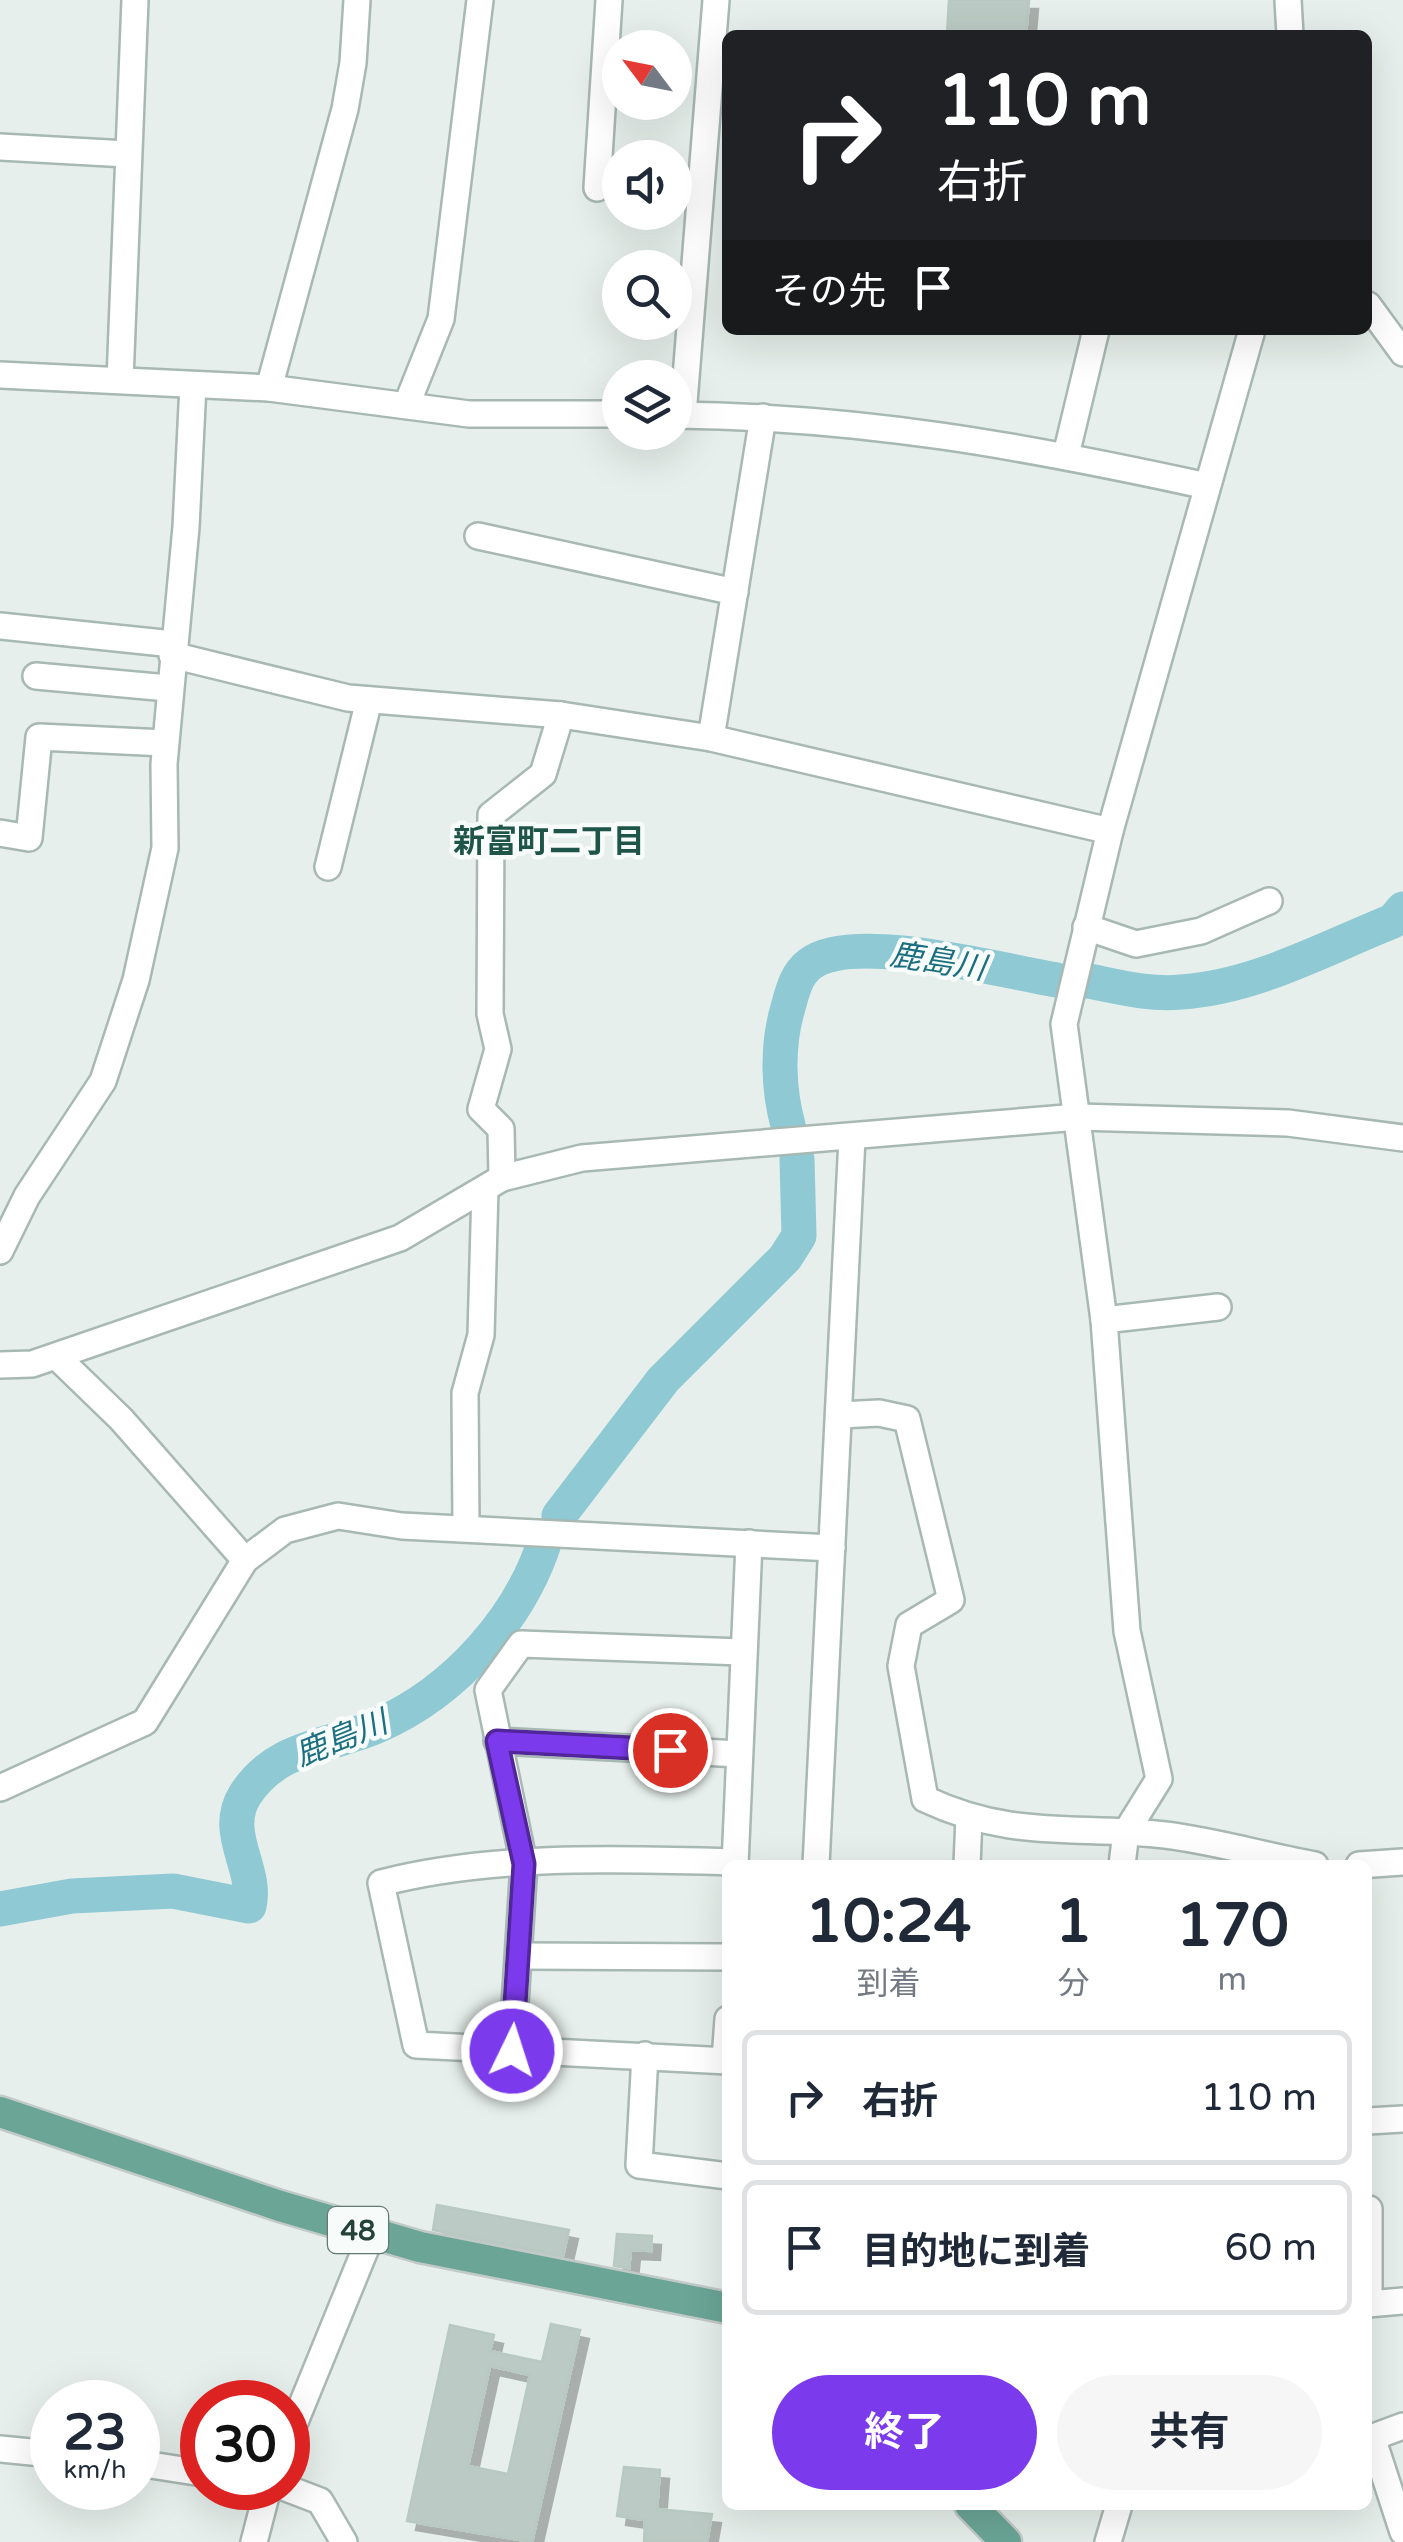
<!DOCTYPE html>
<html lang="ja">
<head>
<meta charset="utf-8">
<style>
	body { margin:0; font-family:"Varela Round","Noto Sans JP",sans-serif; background:#f6f6f7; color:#1f2937; height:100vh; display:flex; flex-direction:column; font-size:38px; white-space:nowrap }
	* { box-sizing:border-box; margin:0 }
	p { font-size:32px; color:#747a83 }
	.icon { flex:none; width:55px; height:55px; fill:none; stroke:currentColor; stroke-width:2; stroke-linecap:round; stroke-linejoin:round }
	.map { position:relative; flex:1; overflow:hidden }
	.panel { position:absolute; left:722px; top:1860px; width:650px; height:650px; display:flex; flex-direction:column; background:#fff; border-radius:15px; box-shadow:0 10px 40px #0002 }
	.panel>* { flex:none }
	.guide { position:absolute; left:722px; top:30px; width:650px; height:305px; border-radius:15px; box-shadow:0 10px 40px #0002; background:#202124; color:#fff; overflow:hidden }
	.needle { width:65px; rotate:302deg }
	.tools { position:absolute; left:602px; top:30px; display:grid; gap:20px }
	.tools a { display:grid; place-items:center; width:90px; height:90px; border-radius:50%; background:#fff; box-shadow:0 10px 40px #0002; font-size:50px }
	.speed { position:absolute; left:30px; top:2380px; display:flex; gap:20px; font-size:50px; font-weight:700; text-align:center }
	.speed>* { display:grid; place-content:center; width:130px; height:130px; border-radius:50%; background:#fff; box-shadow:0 10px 40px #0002; line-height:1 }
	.speed small { font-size:25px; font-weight:400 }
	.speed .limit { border:15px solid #d22; background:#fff; color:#111 }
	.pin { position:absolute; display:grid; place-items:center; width:85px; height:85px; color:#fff; margin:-42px; border:5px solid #fff; border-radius:50%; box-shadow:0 2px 10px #0007 }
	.me { position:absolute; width:110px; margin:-55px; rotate:4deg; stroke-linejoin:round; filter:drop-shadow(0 0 8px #0008) }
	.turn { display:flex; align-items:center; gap:35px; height:210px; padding:0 50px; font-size:45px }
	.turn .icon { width:130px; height:130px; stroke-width:2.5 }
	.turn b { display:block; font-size:70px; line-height:85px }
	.then { display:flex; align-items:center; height:95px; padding:0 50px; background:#0003; gap:20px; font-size:38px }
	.eta { display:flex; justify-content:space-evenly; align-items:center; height:170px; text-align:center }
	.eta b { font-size:60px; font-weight:700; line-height:70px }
	.action { display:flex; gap:20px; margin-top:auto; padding:20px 50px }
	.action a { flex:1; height:115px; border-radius:60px; background:#7c3aed; color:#fff; font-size:40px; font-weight:700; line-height:115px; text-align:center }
	.action a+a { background:#f6f6f7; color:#1f2937 }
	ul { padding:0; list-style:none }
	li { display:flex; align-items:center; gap:30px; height:135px; margin:0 20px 15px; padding:0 30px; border:5px solid #e0e1e3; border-radius:15px }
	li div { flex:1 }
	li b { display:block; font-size:38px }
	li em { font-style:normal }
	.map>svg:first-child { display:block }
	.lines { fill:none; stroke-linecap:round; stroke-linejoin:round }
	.river { stroke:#8ec9d4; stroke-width:35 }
	.building { fill:#bbcac4; stroke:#b8c9c2; stroke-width:2.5; fill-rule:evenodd; filter:url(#shadow) }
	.minor-casing { stroke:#a8b8b2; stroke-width:30 }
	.major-casing { stroke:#c2cac8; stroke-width:35 }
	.minor { stroke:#fff; stroke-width:25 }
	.major { stroke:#6aa596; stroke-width:30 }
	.route-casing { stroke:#51269a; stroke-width:25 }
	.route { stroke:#7c3aed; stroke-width:18 }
	.labels { text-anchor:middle; stroke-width:9; stroke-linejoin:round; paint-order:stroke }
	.shield { fill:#f7fbf9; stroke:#637a73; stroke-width:2.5 }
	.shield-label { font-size:28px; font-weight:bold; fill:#24423a }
	.neighbourhood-label { font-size:32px; font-weight:bold; fill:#1f5548; stroke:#f7fbf9 }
	.water-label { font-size:32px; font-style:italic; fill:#1c6f80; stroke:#f7fbf9 }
</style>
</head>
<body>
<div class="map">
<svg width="1403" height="2542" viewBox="0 0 1403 2542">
	<defs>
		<filter id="shadow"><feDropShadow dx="9" dy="9" stdDeviation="0" flood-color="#0004"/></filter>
	</defs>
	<rect width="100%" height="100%" fill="#e6efeb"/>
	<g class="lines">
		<g class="river">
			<path d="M1089,981C1119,987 1150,995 1181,992C1256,987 1325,948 1393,921L1403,909"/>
			<path d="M788,1125C778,1089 777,1047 787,1011C792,994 795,975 810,964C853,931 1002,971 1057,980"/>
			<polyline points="559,1516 663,1380 785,1258 799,1236 797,1159"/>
			<path d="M0,1909L72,1896L173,1891L249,1906C258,1869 221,1833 245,1795C276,1746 329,1747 377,1726C455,1692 522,1617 546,1537"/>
		</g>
	</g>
	<g class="building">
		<polygon points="949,0 1029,0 1026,35 947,35"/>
		<polygon points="437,2205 569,2230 563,2256 433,2230"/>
		<polygon points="617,2234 652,2236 651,2251 631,2250 629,2268 614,2266"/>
		<path d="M551,2324L580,2330L532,2542L407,2521L450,2325L494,2335L490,2351L542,2362ZM490,2366L530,2375L508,2474L468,2466Z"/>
		<polygon points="624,2467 660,2470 657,2509 712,2514 707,2542 644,2542 645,2520 617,2516"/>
	</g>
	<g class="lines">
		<defs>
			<g id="minor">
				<polyline points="1288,0 1290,35"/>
				<polyline points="0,147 127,154"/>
				<polyline points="597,188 609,0"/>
				<polyline points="1368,305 1403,353"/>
				<polyline points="0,375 269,388 469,414 620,414"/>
				<polyline points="120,380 135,0"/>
				<polyline points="269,388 345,109 353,63 357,0"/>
				<polyline points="407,404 441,319 480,0"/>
				<path d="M675,415C864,417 1024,446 1207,486"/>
				<polyline points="683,415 716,0"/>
				<polyline points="1066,455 1096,330"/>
				<polyline points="478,536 735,592"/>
				<polyline points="0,626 173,644"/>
				<polyline points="172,655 348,698 561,715"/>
				<polyline points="36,676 168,688"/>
				<polyline points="711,738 763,417"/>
				<polyline points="0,833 29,838 39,737 165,743"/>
				<polyline points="328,867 369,700"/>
				<polyline points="1086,927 1136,944 1201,931 1269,901"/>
				<polyline points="502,1178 501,1129 481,1109 498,1049 490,1014 491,815 543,774 561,715 711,738 1110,831"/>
				<polyline points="0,1251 27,1196 103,1081 136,980 165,848 164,764 186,527 193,385"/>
				<polyline points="1104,1320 1218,1307"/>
				<polyline points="57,1357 121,1419 245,1560"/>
				<polyline points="0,1365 32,1364 400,1238 502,1178 582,1158 1078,1117 1288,1123 1403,1138"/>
				<path d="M840,1415L879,1413L907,1419L951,1600L909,1625L901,1666L925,1799C1012,1840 1074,1825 1165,1835C1215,1841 1265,1856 1315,1865"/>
				<polyline points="466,1528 465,1393 481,1335 485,1189"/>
				<polyline points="497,1741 739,1754"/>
				<polyline points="0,1788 145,1722 245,1560 285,1530 338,1516 402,1526 832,1548"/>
				<polyline points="735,1865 749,1543"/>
				<polyline points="816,1865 852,1138"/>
				<polyline points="967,1865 969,1817"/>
				<polyline points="1122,1865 1126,1832 1159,1779 1127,1631 1104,1320 1064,1024 1110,831 1252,330"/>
				<polyline points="1359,1865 1403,1862"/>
				<polyline points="519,1956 728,1957"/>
				<polyline points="512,2051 524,1864 488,1690 521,1644 742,1652"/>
				<polyline points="645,2055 639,2165 728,2176"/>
				<polyline points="725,2060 728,2019"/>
				<path d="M728,2061L416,2045L381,1883C493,1854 620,1859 735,1862"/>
				<polyline points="1368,2121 1403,2119"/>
				<polyline points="1368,2304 1403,2301"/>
				<polyline points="1369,2304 1369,2209"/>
				<polyline points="1372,2437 1403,2532"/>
				<polyline points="288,2439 372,2233"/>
				<polyline points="1368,2439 1403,2426"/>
				<polyline points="0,2449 52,2454"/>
				<polyline points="138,2463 202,2473"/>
				<polyline points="286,2488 320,2501 344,2542"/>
				<polyline points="254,2542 268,2488"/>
				<polyline points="1108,2542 1119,2505"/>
			</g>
			<g id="major">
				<polyline points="0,2112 280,2206 420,2247 728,2308"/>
				<polyline points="970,2505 1006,2542"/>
			</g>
		</defs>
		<use href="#minor" class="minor-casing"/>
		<use href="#major" class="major-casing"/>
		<use href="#minor" class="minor"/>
		<use href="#major" class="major"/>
	</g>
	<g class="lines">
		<defs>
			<polyline id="route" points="512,2051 524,1864 497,1741 670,1750"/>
		</defs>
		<use href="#route" class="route-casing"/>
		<use href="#route" class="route"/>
	</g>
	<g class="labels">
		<rect class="shield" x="328" y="2207" width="60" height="46" rx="8"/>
		<g class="shield-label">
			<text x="358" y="2240">48</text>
		</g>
		<g class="neighbourhood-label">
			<text x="549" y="852">新富町二丁目</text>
		</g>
		<g class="water-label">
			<text transform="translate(938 961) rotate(9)" y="11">鹿島川</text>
			<text transform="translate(341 1738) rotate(-22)" y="11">鹿島川</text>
		</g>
	</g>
</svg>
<div class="tools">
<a><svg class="needle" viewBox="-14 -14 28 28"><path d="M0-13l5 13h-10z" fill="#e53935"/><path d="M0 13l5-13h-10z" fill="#747a83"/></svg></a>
<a><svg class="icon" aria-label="sound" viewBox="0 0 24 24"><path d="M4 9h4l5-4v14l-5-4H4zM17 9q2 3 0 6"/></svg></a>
<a><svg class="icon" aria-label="search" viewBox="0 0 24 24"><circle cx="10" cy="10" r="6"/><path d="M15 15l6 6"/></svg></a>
<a><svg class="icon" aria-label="layers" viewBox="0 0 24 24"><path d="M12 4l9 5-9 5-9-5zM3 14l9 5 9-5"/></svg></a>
</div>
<div class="speed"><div>23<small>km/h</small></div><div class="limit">30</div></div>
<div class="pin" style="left:670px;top:1750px;background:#d93025"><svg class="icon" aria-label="arrive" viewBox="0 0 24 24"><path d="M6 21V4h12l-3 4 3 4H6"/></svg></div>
<svg class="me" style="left:512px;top:2051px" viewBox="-20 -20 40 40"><circle r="17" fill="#7c3aed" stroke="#fff" stroke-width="3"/><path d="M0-11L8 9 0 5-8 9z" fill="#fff"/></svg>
<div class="guide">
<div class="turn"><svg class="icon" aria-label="right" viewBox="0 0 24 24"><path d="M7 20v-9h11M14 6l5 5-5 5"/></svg><div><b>110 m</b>右折</div></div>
<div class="then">その先<svg class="icon" aria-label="arrive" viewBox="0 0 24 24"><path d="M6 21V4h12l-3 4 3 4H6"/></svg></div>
</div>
<section class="panel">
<div class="eta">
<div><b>10:24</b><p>到着</p></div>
<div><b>1</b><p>分</p></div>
<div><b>170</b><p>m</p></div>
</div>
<ul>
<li><svg class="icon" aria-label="right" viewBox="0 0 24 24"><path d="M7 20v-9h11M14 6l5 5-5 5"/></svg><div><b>右折</b></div><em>110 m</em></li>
<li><svg class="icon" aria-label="arrive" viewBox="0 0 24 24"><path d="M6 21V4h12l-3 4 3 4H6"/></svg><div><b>目的地に到着</b></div><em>60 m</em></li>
</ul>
<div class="action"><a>終了</a><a>共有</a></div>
</section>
</div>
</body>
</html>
